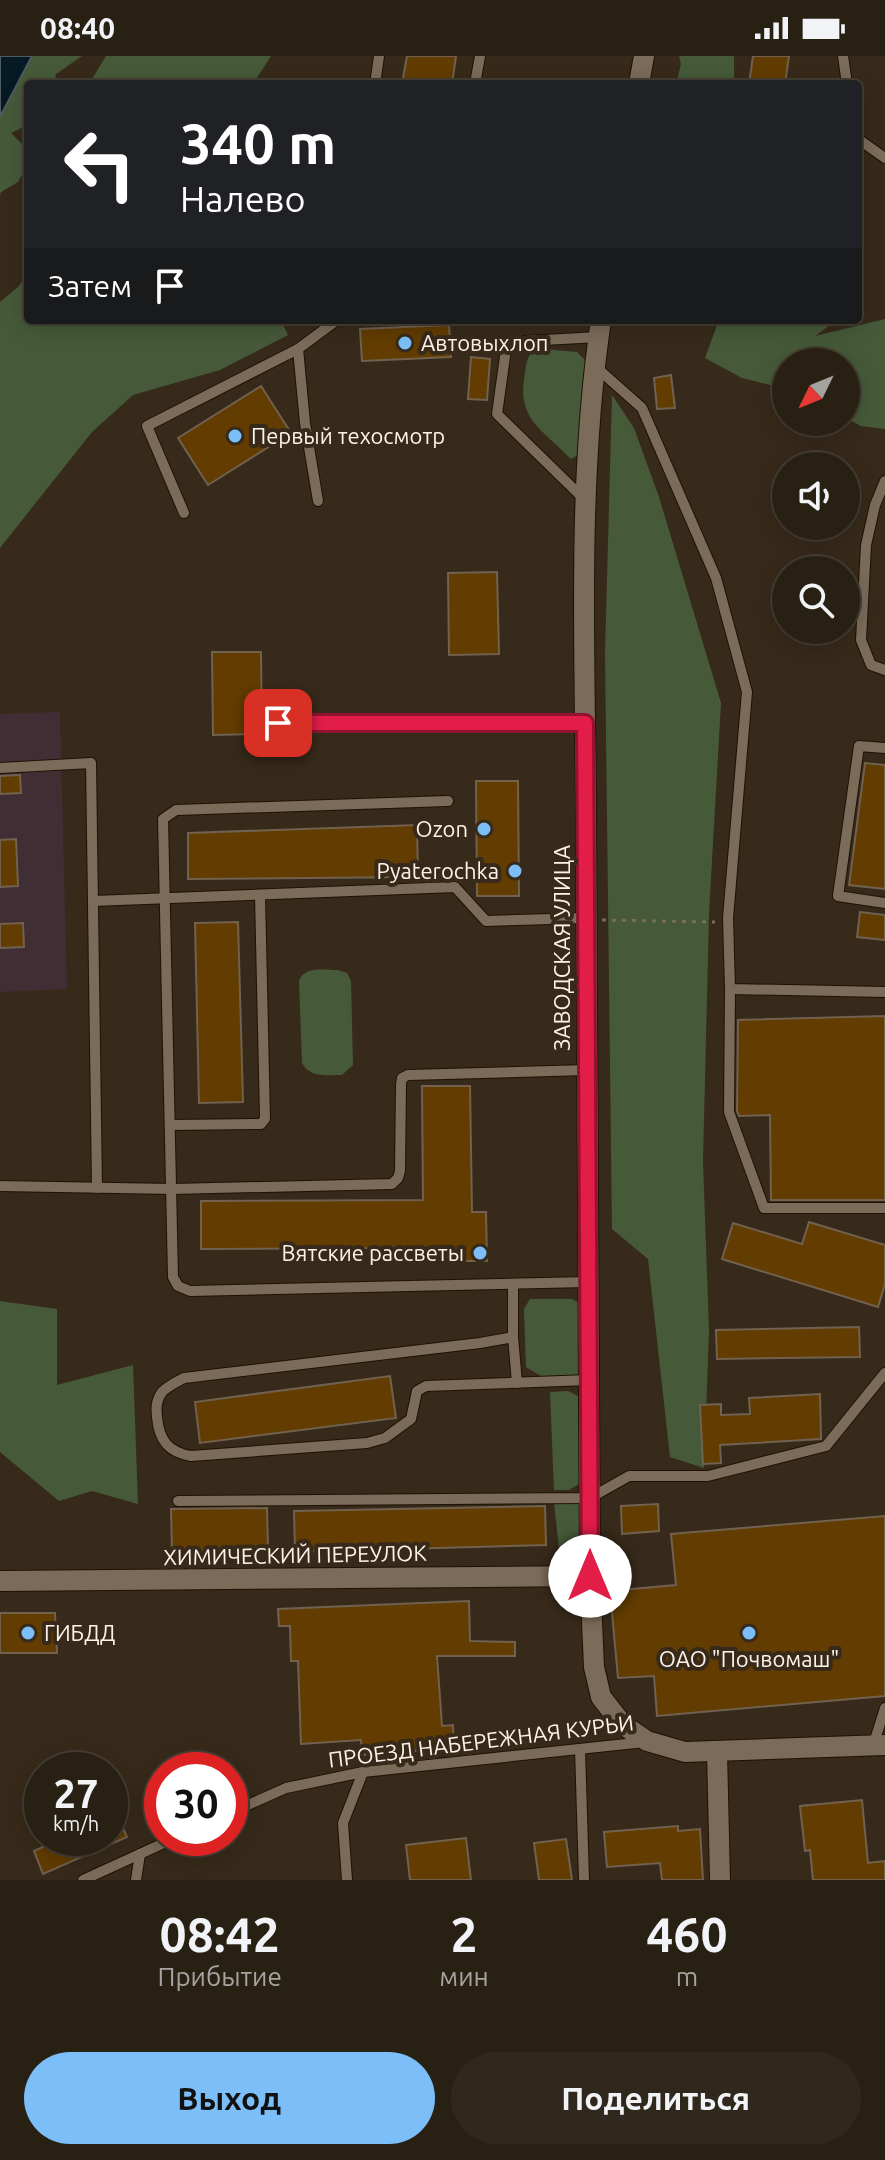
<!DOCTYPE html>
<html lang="ru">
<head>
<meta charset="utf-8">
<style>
	body { margin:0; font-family:Ubuntu,sans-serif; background:#31281d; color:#f1f3f6; height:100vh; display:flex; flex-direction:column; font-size:30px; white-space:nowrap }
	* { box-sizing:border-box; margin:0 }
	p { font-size:26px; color:#a5a3a0 }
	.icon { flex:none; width:44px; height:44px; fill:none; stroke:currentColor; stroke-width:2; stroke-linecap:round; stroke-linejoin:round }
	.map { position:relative; height:1824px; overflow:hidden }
	.panel { display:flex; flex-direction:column; background:#292014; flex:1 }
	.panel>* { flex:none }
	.banner { position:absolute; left:24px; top:24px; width:838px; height:244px; border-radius:8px; box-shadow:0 4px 20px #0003,0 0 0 2px #453e34; background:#202124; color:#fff; overflow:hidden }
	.needle { width:52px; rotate:227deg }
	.buttons { position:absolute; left:772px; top:292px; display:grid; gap:16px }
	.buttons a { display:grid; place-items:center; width:88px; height:88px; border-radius:50%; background:#292014; box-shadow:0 4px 20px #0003,0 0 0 2px #453e34; font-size:40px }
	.speed { position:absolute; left:24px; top:1696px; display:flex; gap:16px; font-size:40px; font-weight:700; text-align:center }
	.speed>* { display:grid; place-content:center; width:104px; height:104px; border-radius:50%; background:#292014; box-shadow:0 4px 20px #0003,0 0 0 2px #453e34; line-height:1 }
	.speed small { font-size:20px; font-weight:400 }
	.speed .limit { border:12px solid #d22; background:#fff; color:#111 }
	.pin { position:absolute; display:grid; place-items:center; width:68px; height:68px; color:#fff; margin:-34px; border-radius:16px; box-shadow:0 4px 12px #0006 }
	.me { position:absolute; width:88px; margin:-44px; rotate:0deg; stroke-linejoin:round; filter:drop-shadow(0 0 6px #0008) }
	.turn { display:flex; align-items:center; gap:28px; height:168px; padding:0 24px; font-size:36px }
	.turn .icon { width:104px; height:104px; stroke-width:2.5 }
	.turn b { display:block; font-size:56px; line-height:68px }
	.then { display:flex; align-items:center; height:76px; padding:0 24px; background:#0003; gap:16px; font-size:30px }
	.eta { display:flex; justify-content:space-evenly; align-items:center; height:136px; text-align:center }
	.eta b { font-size:48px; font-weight:700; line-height:56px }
	.cta { display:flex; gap:16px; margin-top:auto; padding:16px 24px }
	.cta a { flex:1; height:92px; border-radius:48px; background:#7bbef8; color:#111; font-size:32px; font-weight:700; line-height:92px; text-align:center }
	.cta a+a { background:#31281d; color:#f1f3f6 }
	.status { display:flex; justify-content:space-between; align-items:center; height:56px; padding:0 40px; background:#292014; direction:ltr }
	.status svg { height:22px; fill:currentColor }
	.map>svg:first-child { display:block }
	.education { fill:#412e35 }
	.green { fill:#465a39 }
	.water { fill:#051a24; stroke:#4f5b5f; stroke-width:2 }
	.building { fill:#623c00; stroke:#71614f; stroke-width:2 }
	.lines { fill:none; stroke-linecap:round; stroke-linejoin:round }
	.service-casing { stroke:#1f1204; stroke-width:12 }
	.minor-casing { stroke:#1f1204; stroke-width:22 }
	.path { stroke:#796c5e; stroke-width:3; stroke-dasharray:4 6; stroke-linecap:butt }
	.service { stroke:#7b6b59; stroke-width:10 }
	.minor { stroke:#7b6b59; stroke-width:20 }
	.route-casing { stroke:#92132f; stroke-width:20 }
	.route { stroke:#e11d48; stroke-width:14 }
	.poi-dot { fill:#7bbef8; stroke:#372a1a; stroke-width:3 }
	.labels { text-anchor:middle; stroke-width:8; stroke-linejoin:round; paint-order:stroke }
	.poi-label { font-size:22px; fill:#fdf3e9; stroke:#372a1a; text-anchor:start }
	.street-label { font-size:22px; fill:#fdf3e9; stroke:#372a1a }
</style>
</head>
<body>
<div class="status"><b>08:40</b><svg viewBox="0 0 49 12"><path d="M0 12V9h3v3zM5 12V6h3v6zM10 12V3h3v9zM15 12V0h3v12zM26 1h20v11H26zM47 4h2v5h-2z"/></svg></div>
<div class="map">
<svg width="885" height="1824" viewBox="0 0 885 1824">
	<rect width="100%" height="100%" fill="#372a1a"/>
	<polygon class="education" points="60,656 67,933 0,936 0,658"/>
	<g class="green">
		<polygon points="32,0 82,0 56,18 54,28 28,28 28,69 11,77 22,88 27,109 18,126 1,136 0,140 0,61"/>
		<polygon points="106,0 271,0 253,28 89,28"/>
		<polygon points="679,0 734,0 734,28 676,28 681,8"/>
		<polygon points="28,218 28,264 281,264 288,279 220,314 133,339 92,376 0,492 0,246 18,231"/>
		<polygon points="885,263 885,373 861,370 846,362 846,306 786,306 786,333 742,322 705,302 719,264 837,264 815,280"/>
		<path d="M543,293L577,296L585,304L578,399L571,403C541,372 516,363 525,317C526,307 527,301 534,294Z"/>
		<polygon points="612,339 634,372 659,441 721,647 709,857 703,1106 709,1274 704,1412 670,1401 648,1203 612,1173 605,597"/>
		<path d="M338,914L347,917L351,925L353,1009L342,1019C327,1019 310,1022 302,1007L299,925C304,910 324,914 338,914Z"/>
		<polygon points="530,1243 572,1243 581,1248 583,1314 576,1320 541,1320 526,1311 524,1253"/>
		<polygon points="0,1245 57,1253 57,1329 133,1309 138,1448 92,1435 59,1445 0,1396"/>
		<polygon points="568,1335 582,1342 584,1425 569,1434 554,1434 550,1336"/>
		<path d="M554,1446H584C584,1478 589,1492 561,1512Z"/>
	</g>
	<polygon class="water" points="0,0 32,0 0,61"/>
	<g class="building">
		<polygon points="407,0 456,0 452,28 402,28"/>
		<polygon points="753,0 789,0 785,28 749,28"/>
		<polygon points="449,269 451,301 362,305 360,273"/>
		<polygon points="471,301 490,303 487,344 468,343"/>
		<polygon points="671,319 675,352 657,353 654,322"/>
		<polygon points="261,330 291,377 208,429 178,382"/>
		<polygon points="497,516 499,598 449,599 448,517"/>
		<polygon points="212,596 261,596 262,678 213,679"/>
		<polygon points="865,707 885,709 885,833 849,829"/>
		<polygon points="20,719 21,737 0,738 0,720"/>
		<polygon points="476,725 518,725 519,840 477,840"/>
		<polygon points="417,769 418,821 188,823 188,777"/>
		<polygon points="16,783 18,830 0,831 0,784"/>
		<polygon points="860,856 885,859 885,884 857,881"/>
		<polygon points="238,866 243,1046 199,1047 195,867"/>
		<polygon points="23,867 24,891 0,892 0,868"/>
		<polygon points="885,960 885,1144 771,1144 770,1059 739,1060 737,1055 738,964"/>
		<polygon points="422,1030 470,1030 472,1156 486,1156 487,1205 432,1205 432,1192 201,1193 201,1145 423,1144"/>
		<polygon points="809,1166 885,1189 885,1228 878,1251 722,1203 733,1167 802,1188"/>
		<polygon points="859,1271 860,1301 717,1303 716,1274"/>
		<polygon points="390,1320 396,1362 200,1387 195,1346"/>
		<polygon points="820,1338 821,1383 720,1389 721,1407 703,1408 700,1349 721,1348 721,1359 750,1358 749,1342"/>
		<polygon points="658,1448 659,1475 622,1478 621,1450"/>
		<polygon points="545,1450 546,1489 295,1496 294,1455"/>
		<polygon points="267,1452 268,1493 172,1495 171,1453"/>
		<polygon points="885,1460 885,1640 657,1660 654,1620 618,1622 610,1535 676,1529 671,1478"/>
		<polygon points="469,1545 470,1585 515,1586 515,1600 437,1600 442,1670 453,1669 454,1692 362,1699 361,1684 301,1688 298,1605 291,1605 290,1570 279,1570 278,1553"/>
		<polygon points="0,1557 55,1557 57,1597 0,1597"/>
		<polygon points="110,1743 127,1781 43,1818 34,1795 62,1782 110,1782"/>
		<polygon points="862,1744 868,1807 885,1805 885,1824 813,1824 810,1794 805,1795 800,1750"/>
		<polygon points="678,1770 678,1775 700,1773 703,1824 662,1824 660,1807 607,1811 604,1776"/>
		<polygon points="466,1782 471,1824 410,1824 406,1789"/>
		<polygon points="566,1783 572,1824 539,1824 534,1787"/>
	</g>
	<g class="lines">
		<defs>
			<g id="service">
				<polyline points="843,0 847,28"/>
				<polyline points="375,28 379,0"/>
				<polyline points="475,28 480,0"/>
				<polyline points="858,83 885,102"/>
				<polyline points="298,293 305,367 318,445"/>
				<polyline points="597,312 642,352 716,522 747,636 728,862 730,933 885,936"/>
				<polyline points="885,425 875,449 866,489 861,584 871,609 885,614"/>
				<polyline points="584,443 497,358 507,286 598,281"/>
				<polyline points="184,457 147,370 298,293 337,264"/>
				<polyline points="278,667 585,667"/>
				<polyline points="885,692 859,690 838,840 885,847"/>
				<polyline points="0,712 91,707 97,1132"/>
				<polyline points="448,745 176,754 163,763 173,1221 178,1230 190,1235 588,1226"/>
				<polyline points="93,845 455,831 486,865 586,862"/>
				<polyline points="730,933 729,1056 764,1152 885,1152"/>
				<polyline points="170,1069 261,1068 265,1063 260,839"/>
				<polyline points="0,1130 172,1133 392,1128 398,1122 400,1115 401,1028 402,1022 408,1019 587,1014"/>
				<polyline points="513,1228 513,1281 517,1327"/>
				<path d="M513,1281L480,1287L184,1322C176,1326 168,1330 162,1336C156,1345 156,1351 157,1361C159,1384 168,1396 191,1400L367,1387L385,1382L411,1363L417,1335L426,1330L589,1324"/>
				<polyline points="178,1445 590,1442 629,1420 708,1420 826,1390 885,1317"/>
				<polyline points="873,1690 885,1652"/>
				<polyline points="580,1693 584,1824"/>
				<polyline points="230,1757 286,1732 363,1716 645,1686"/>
				<polyline points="83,1824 175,1782"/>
				<polyline points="136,1824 140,1798"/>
				<polyline points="347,1824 343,1767 363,1716"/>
			</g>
			<g id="minor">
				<polyline points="639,28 644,0"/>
				<path d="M601,264C577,426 585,592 586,756C586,1010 588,1265 590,1520L594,1611L601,1641L622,1668L647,1685L685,1696L885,1689"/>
				<polyline points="0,1525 590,1520"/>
				<polyline points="717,1695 720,1824"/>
			</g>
		</defs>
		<use href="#service" class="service-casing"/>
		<use href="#minor" class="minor-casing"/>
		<polyline class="path" points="602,864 715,866"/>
		<use href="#service" class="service"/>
		<use href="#minor" class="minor"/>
	</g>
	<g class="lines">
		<defs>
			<polyline id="route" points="278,667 585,667 590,1520"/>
		</defs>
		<use href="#route" class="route-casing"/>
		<use href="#route" class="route"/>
	</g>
	<g class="poi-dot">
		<circle cx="405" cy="287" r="8"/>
		<circle cx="235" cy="380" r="8"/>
		<circle cx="484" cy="773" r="8"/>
		<circle cx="515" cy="815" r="8"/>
		<circle cx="480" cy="1197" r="8"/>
		<circle cx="28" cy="1577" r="8"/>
		<circle cx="749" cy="1577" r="8"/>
	</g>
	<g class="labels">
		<g class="poi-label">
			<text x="421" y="295">Автовыхлоп</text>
			<text x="251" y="388">Первый техосмотр</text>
			<text x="468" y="781" text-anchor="end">Ozon</text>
			<text x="499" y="823" text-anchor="end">Pyaterochka</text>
			<text x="464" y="1205" text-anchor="end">Вятские рассветы</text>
			<text x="44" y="1585">ГИБДД</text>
			<text x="749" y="1611" text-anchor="middle">ОАО "Почвомаш"</text>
		</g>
		<g class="street-label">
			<text transform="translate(562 892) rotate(-90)" y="8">ЗАВОДСКАЯ УЛИЦА</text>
			<text transform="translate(295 1499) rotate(-1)" y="8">ХИМИЧЕСКИЙ ПЕРЕУЛОК</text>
			<text transform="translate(481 1685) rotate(-7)" y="8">ПРОЕЗД НАБЕРЕЖНАЯ КУРЬИ</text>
		</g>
	</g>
</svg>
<div class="buttons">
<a><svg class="needle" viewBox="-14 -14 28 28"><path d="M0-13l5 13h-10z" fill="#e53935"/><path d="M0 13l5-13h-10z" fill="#a5a3a0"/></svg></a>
<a><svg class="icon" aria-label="sound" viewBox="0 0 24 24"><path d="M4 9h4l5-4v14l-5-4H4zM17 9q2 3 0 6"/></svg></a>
<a><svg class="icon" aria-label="search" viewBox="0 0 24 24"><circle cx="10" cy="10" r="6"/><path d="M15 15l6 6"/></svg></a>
</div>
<div class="speed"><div>27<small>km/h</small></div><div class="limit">30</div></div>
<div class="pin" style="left:278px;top:667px;background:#d93025"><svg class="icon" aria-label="arrive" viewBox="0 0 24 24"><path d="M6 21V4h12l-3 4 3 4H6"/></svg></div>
<svg class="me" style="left:590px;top:1520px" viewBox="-20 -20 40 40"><circle r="19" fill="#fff"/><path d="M0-13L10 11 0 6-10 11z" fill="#e11d48"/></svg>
<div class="banner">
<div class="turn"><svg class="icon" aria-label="left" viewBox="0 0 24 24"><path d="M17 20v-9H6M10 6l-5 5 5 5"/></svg><div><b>340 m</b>Налево</div></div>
<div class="then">Затем<svg class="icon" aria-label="arrive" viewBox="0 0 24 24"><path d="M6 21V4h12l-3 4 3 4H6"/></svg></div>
</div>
</div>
<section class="panel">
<div class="eta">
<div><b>08:42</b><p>Прибытие</p></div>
<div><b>2</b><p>мин</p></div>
<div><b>460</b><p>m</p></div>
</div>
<div class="cta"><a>Выход</a><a>Поделиться</a></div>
</section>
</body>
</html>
